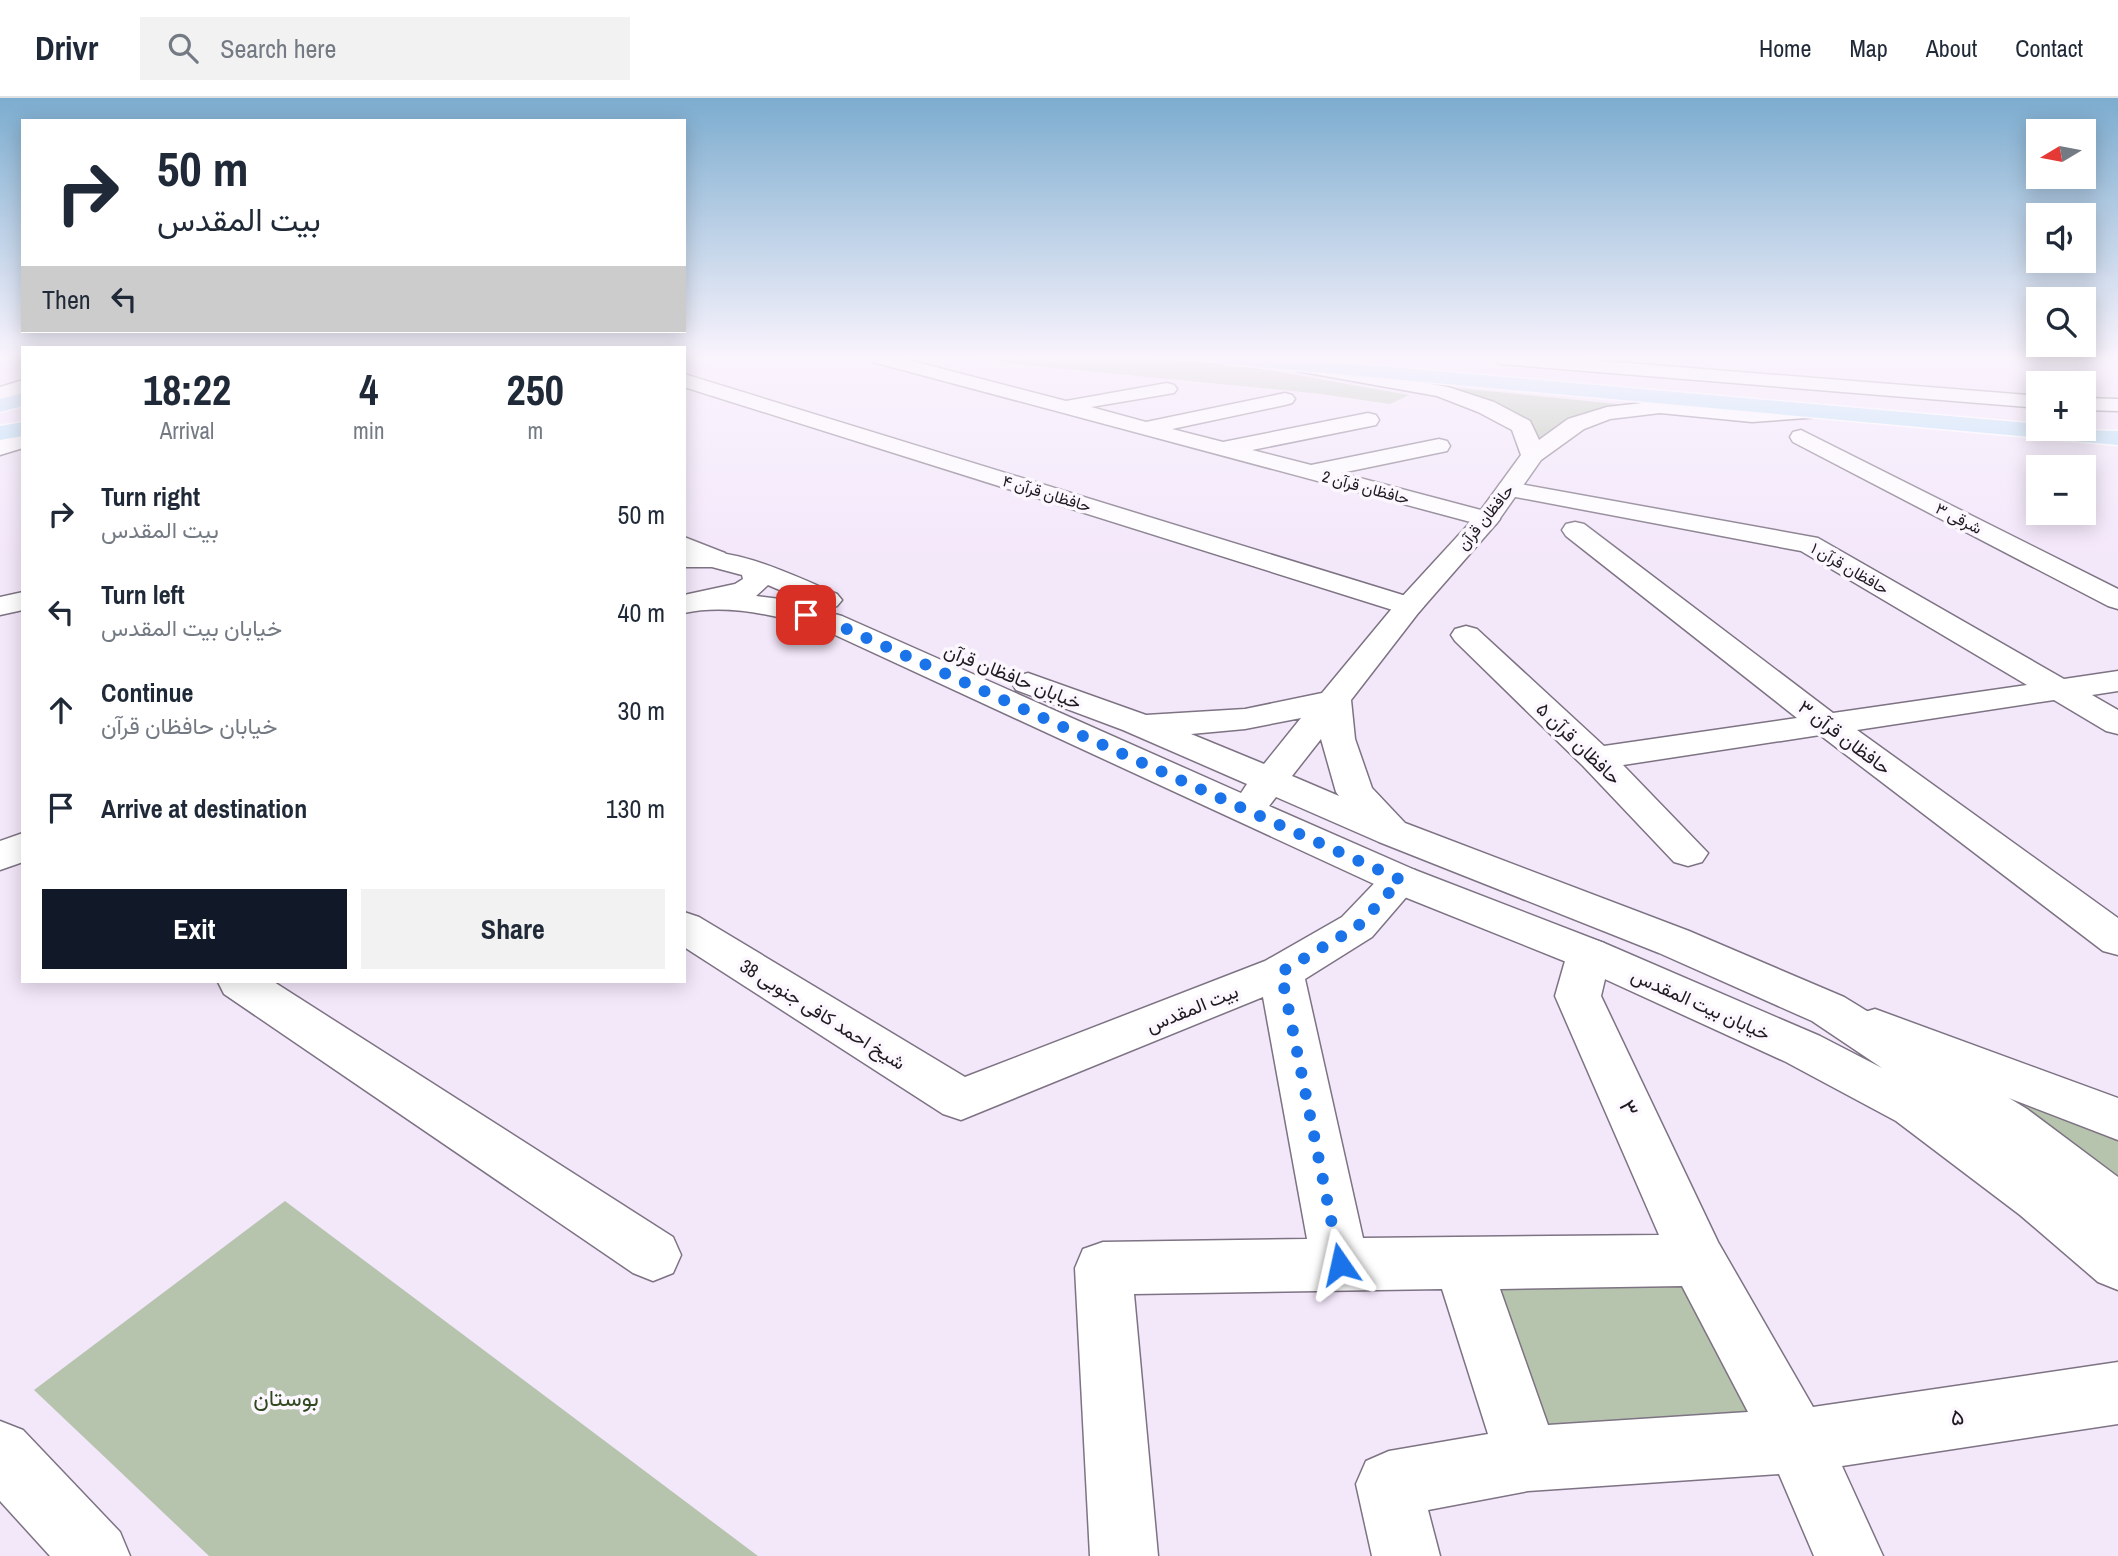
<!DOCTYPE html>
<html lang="en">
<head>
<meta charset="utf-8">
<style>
	body { margin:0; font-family:"Archivo Narrow",Vazirmatn,sans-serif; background:#f2f2f3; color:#1f2937; height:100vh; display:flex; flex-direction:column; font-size:26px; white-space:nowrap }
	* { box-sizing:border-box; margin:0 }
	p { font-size:23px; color:#747a83 }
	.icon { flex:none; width:38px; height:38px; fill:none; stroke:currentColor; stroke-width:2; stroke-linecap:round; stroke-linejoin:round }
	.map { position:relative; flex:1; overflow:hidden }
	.panel { position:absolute; left:21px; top:248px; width:665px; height:637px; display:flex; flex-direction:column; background:#fff; border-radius:0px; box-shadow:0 4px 18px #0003 }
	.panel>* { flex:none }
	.top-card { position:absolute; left:21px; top:21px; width:665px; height:214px; border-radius:0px; box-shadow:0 4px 18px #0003; background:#fff; color:#1f2937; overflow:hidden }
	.needle { width:46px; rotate:260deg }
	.fabs { position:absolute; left:2026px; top:21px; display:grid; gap:14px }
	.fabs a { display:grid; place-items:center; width:70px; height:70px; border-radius:0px; background:#fff; box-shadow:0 4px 18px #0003; font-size:35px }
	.pin { position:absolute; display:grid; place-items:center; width:60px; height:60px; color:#fff; margin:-30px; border-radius:14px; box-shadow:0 4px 10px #0006 }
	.me { position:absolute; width:77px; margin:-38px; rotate:349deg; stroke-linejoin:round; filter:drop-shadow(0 0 5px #0008) }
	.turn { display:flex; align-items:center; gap:24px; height:147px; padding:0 21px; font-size:32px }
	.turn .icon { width:91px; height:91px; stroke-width:2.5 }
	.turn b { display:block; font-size:49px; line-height:60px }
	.then { display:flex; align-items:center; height:66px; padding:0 21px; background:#0003; gap:14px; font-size:26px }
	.eta { display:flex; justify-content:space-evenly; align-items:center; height:119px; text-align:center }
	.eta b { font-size:42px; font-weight:700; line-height:49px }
	.primary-button { display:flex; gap:14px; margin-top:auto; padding:14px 21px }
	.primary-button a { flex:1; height:80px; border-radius:0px; background:#111827; color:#fff; font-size:28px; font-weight:700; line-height:80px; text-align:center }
	.primary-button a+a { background:#f2f2f3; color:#1f2937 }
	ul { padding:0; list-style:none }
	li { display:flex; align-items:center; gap:21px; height:98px; padding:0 21px }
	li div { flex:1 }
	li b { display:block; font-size:26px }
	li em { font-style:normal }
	header { display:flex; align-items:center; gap:42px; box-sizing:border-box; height:98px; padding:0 35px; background:#fff; border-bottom:2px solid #e0e1e3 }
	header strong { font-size:33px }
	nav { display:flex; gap:38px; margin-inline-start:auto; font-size:24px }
	.search { width:490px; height:63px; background:#f2f2f3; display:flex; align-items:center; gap:18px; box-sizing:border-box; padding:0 24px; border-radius:0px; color:#747a83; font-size:26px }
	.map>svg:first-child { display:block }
	.green { fill:#b6c4ae }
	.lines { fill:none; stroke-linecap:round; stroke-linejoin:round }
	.minor-casing { stroke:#7d7383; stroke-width:3 }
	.tertiary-casing { stroke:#7d7383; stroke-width:3 }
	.trunk-casing { stroke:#fff; stroke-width:3 }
	.minor { fill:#fff; fill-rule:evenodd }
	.tertiary { fill:#fff; fill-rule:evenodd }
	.trunk { fill:#b6def6; fill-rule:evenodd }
	.route { stroke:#1a73e8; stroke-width:12; stroke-dasharray:0 21.6 }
	.labels { text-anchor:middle; stroke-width:7; stroke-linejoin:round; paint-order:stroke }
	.far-street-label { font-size:16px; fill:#1e1a20; stroke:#fcf7ff }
	.street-label { font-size:19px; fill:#1e1a20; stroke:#fcf7ff }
	.near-street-label { font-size:23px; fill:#1e1a20; stroke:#fcf7ff }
	.near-park-label { font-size:23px; fill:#30491f; stroke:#fcf7ff }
</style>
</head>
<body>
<header>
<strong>Drivr</strong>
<div class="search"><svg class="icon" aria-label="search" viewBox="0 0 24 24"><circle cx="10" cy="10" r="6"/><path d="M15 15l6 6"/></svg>Search here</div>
<nav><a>Home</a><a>Map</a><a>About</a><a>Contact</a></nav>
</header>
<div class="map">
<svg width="2118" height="1458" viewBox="0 0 2118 1458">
	<rect width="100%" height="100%" fill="#f3e7fa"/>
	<g class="green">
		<polygon points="950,260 1150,260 1241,267 1409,297 1390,306 1313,295"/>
		<polygon points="1440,290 1467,291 1638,308 1541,344 1522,320"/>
		<polygon points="1946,967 2118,1042 2118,1097"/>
		<polygon points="285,1103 758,1458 209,1458 34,1292"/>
		<polygon points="1685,1170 1762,1333 1548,1337 1493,1174"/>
	</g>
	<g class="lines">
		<defs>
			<g id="minor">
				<polygon points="870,260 901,260 1066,303 1167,285 1174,287 1177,291 1174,295 1091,309 1146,324 1285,295 1292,297 1295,301 1292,305 1285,307 1172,331 1223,344 1368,315 1376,317 1379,322 1376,327 1252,352 1311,367 1439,341 1447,343 1450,348 1447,353 1341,375 1496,416 1500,421 1496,426 1487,429 1478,426 873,264"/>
				<polygon points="684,276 1419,502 1424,508 1419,514 1409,517 1399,514 684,289"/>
				<polygon points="1801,332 2118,491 2118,511 2108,508 1793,344 1790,339 1793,334"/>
				<polygon points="1509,384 1818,440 2064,581 2118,573 2118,593 2092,597 2118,612 2118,636 2106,633 2054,602 1857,632 2118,820 2118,857 2103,853 1820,637 1623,667 1708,755 1702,764 1688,768 1674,764 1583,668 1455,543 1451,537 1455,531 1466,528 1477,531 1604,648 1797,620 1566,438 1562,432 1566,426 1575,424 1584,426 1833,615 2027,587 1801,453 1500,396 1497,391 1500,386"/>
				<polygon points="684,439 725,455 729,461 725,467 715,469 684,457"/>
				<polygon points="23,494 23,512 0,517 0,499"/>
				<path d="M1401,768L1415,772L1421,782L1372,839L1305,881L1363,1140L1659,1137L1555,898L1567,856L1574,845L1589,840L1604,845L1611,856L1601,898L1718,1144L1813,1309L2118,1264V1326L1842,1368L1883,1458H1814L1779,1376L1528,1393L1428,1412L1440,1458H1372L1356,1386L1366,1363L1389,1353L1488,1336L1442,1191L1134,1196L1158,1458H1090L1075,1170L1083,1151L1103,1144L1307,1141L1263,899L961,1022L943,1016L684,849V814L699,819L965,979L1265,863L1342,819L1387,772ZM1682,1188L1748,1314L1548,1327L1500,1191Z"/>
				<polygon points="218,884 274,884 673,1139 681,1157 673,1175 653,1183 633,1175 224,896"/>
				<polygon points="1875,911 2118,1000 2118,1042 1858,942 1852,929 1858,916"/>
				<polygon points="0,1323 23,1332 120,1434 130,1458 50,1458 0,1403"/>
			</g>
			<g id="tertiary">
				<polygon points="1491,260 1566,260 2039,298 2039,310 1501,266"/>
				<path d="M1304,263L1448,289L1494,304L1530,323L1539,342L1568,321L1607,309L1660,303L1752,312L1821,307L1829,308L1832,313L1829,318L1821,319L1752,324L1660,315L1610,321L1584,331L1541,362L1496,426L1419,514L1351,602L1355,641L1372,690L1405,725L1689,833L1844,899L2027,1011L2118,1079V1192L2098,1184L2020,1117L1896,1023L1786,964L1574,867L1387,792L820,530C777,518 729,505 684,515V497L735,486L743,481L742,477L712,469H684V453C739,450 788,475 837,496L842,502L837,508L827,511L817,508L768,487L756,498L780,501L842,518L1241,695L1247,686L1123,632L1016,592L1012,585L1016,578L1028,575L1146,617L1245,611L1322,595L1399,502L1478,416L1521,357L1512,332L1478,314L1437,298L1297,273L1294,269L1297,265ZM1301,620L1264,666L1191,636L1245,631ZM1321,641L1336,694L1339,698L1292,678ZM1276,699L1379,744L1659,855L1812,923L1882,970L1820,938L1604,845L1415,772L1269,708Z"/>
				<polygon points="23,282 23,295 0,302 0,289"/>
				<polygon points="2084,300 2118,301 2118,313 2084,312"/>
				<polygon points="23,336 23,350 0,357 0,343"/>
				<polygon points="23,735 23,764 0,772 0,743"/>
			</g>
			<g id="trunk">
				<polygon points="1216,260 1286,260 2039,326 2039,331 2118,333 2118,347 1226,266"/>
				<polygon points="23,295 23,308 0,314 0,301"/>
				<polygon points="23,324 23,338 0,342 0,328"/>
			</g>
		</defs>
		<use href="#minor" class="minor-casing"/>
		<use href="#tertiary" class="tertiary-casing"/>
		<use href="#trunk" class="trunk-casing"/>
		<use href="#minor" class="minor"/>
		<use href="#tertiary" class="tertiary"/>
		<use href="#trunk" class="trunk"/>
	</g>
	<linearGradient id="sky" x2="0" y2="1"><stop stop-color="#7caccf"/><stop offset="0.56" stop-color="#faf4fd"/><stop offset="1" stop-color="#faf4fd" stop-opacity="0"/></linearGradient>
	<rect width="2118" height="464" fill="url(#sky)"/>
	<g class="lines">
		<polyline class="route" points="806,517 831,524 880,546 1401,782 1357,829 1281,874 1340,1166"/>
	</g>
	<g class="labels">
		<g class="far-street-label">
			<text transform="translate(1366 389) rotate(15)" y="6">حافظان قرآن 2</text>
			<text transform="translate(1047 395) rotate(17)" y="6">حافظان قرآن ۴</text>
			<text transform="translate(1485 419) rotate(-51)" y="6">حافظان قرآن</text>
			<text transform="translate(1959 420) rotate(27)" y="6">۳ شرقی</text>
			<text transform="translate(1850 470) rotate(30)" y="6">حافظان قرآن ۱</text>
		</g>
		<g class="street-label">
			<text transform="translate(1013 578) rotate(22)" y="7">خیابان حافظان قرآن</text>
			<text transform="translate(1845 639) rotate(37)" y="7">حافظان قرآن ۳</text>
			<text transform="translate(1579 645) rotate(44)" y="7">حافظان قرآن ۵</text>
			<text transform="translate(1701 906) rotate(24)" y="7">خیابان بیت المقدس</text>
			<text transform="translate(1192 910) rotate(-22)" y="7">بیت المقدس</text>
			<text transform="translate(823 916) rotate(32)" y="7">شیخ احمد کافی جنوبی 38</text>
		</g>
		<g class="near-street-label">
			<text transform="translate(1629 1010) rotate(65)" y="8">۳</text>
			<text transform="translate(1957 1319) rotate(-8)" y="8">۵</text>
		</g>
		<g class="near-park-label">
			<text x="286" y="1308">بوستان</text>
		</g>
	</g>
</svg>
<div class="fabs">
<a><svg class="needle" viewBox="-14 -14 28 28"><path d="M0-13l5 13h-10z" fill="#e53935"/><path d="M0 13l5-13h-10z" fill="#747a83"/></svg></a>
<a><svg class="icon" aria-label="sound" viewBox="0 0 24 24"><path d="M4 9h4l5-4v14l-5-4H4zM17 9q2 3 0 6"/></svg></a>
<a><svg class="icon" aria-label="search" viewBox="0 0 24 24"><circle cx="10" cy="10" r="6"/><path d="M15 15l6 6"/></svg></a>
<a>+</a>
<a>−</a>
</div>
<div class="pin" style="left:806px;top:517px;background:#d93025"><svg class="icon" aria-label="arrive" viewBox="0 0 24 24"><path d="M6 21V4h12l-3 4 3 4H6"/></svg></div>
<svg class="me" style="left:1340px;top:1166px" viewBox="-20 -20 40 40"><path d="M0-17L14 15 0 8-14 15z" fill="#1a73e8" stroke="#fff" stroke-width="4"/></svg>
<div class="top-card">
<div class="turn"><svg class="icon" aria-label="right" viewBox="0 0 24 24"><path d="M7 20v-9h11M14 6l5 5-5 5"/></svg><div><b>50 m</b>بیت المقدس</div></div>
<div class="then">Then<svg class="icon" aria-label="left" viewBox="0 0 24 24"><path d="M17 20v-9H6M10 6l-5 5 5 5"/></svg></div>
</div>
<section class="panel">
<div class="eta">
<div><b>18:22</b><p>Arrival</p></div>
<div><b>4</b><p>min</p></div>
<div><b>250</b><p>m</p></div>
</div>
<ul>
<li><svg class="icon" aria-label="right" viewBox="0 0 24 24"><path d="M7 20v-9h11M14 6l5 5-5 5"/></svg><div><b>Turn right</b><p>بیت المقدس</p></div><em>50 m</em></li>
<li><svg class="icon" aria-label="left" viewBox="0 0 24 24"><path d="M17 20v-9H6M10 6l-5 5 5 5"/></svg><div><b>Turn left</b><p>خیابان بیت المقدس</p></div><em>40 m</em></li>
<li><svg class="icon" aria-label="ahead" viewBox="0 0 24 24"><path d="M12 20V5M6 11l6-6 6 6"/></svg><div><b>Continue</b><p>خیابان حافظان قرآن</p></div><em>30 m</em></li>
<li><svg class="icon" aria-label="arrive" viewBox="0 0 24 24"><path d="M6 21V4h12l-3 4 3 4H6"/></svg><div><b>Arrive at destination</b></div><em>130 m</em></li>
</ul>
<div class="primary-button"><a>Exit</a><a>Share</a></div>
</section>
</div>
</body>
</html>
